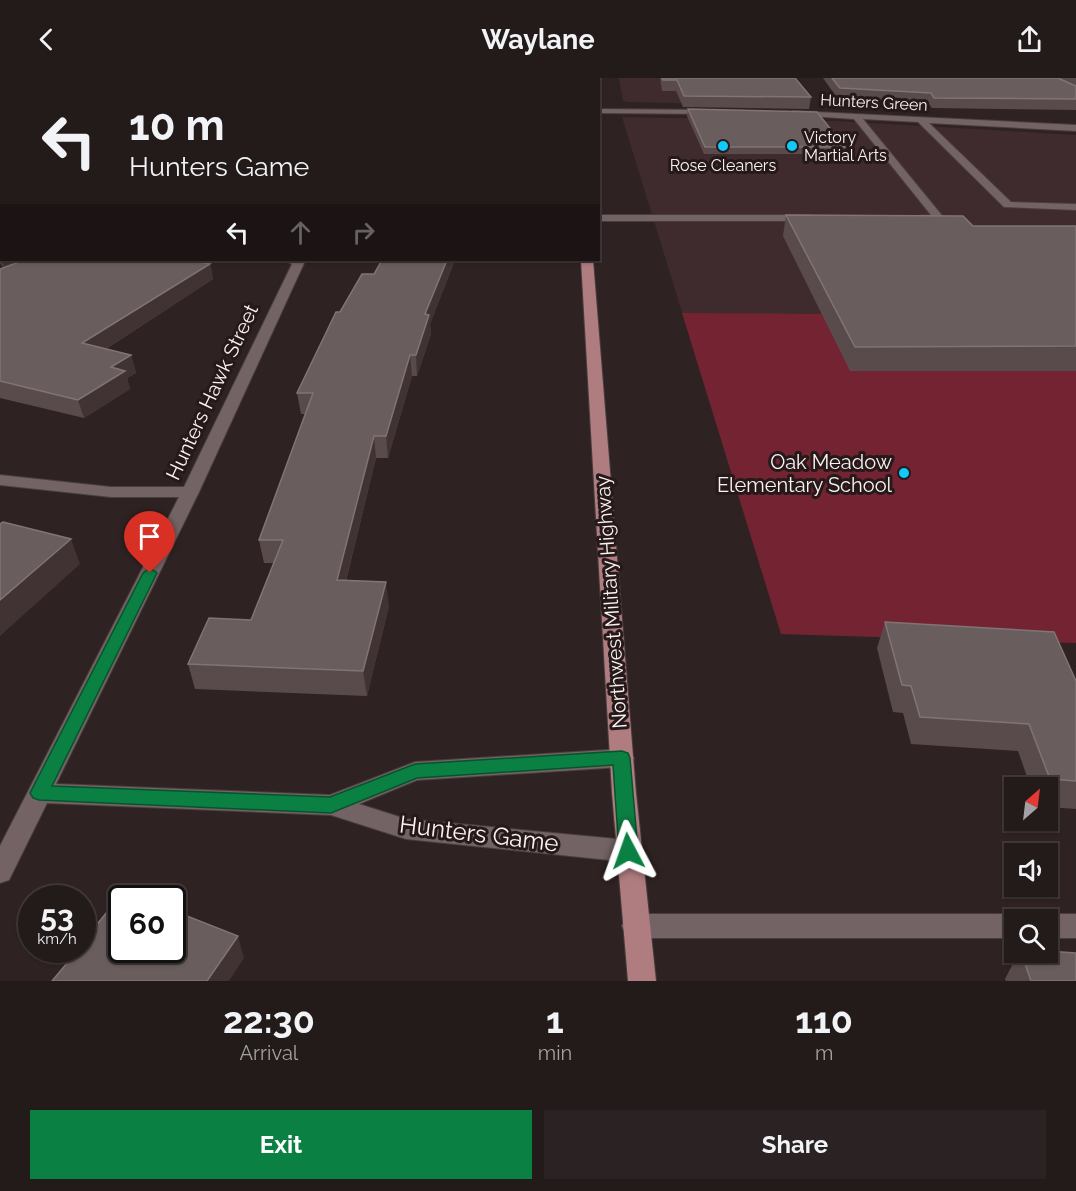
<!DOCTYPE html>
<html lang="en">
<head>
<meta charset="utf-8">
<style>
	body { margin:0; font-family:Raleway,sans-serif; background:#2b2323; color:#f1f3f6; height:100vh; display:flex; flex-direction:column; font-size:22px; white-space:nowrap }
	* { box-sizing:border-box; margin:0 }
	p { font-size:20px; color:#a3a1a2 }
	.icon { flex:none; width:33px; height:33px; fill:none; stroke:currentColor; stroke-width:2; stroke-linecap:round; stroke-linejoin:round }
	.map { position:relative; height:903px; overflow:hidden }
	.panel { display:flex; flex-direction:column; background:#231a1a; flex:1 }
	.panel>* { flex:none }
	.top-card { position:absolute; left:0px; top:0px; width:600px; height:183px; box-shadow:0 2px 4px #0004,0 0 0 2px #403839; background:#231a1a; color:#f1f3f6; overflow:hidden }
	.needle { width:39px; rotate:28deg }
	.controls { position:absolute; left:1004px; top:699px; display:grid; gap:12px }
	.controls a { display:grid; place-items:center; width:54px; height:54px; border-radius:0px; background:#231a1a; box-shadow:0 2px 4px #0004,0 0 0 2px #403839; font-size:30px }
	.speed { position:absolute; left:18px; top:807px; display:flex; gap:12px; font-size:30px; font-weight:700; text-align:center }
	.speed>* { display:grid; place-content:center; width:78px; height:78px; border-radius:50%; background:#231a1a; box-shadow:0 2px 4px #0004,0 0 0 2px #403839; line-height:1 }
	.speed small { font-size:15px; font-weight:400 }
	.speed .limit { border:3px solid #111; border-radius:9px; background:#fff; color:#111 }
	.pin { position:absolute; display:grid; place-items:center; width:51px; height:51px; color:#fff; margin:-62px -26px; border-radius:50% 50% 50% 0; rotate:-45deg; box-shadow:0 0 6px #0007 }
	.pin .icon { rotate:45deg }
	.me { position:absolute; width:66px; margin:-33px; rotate:356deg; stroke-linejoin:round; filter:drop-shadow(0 0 4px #0008) }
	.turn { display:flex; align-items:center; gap:21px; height:126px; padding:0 30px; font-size:27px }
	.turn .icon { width:78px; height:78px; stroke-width:2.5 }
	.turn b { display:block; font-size:42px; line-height:51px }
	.lanes { display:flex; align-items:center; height:57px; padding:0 30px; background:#0003; justify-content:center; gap:30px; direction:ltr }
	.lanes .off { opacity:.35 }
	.eta { display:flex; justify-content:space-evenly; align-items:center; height:102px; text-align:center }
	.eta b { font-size:36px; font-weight:700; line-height:42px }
	.primary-button { display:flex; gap:12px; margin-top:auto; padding:12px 30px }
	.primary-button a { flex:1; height:69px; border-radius:0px; background:#0b8043; color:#fff; font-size:24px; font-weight:700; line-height:69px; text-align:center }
	.primary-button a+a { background:#2b2323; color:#f1f3f6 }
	header { display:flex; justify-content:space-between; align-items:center; height:78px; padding:0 30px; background:#231a1a; font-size:27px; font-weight:700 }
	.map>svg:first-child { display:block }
	.built { fill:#3f2b2d }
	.green { fill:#732332 }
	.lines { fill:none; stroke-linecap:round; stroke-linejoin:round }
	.minor-casing { stroke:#493e3e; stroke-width:2 }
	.major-casing { stroke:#493e3e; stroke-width:2 }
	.minor { fill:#736364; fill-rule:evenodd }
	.major { fill:#af7c80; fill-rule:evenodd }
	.wall { fill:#594b4c }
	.shaded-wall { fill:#413334 }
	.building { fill:#6a5d5e; stroke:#817475; stroke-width:1.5 }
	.route { fill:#0b8043; stroke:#07532c; stroke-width:1.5 }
	.poi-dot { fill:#10cafa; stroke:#25191a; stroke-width:2 }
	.labels { text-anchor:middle; stroke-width:6; stroke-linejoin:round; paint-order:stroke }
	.far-street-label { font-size:16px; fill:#faf1f1; stroke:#25191a }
	.far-poi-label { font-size:16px; fill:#faf1f1; stroke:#25191a; text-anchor:start }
	.street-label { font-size:20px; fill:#faf1f1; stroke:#25191a }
	.poi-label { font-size:20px; fill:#faf1f1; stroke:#25191a; text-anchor:end }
	.near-street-label { font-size:24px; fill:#faf1f1; stroke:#25191a }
</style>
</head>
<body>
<header><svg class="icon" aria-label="back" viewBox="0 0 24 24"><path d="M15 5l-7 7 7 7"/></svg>Waylane<svg class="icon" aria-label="share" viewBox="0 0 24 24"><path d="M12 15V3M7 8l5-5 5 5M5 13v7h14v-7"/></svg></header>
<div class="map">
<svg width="1076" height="903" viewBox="0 0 1076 903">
	<rect width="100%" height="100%" fill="#2f2223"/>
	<g class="built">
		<polygon points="619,0 772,0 781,27 628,24 623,23"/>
		<polygon points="622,39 836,43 1076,57 1076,565 781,556"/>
	</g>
	<polygon class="green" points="682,235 822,236 851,293 1073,293 1076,255 1076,565 781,556"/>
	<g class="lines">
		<defs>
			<g id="minor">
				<polygon points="598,31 712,32 716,34 712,36 598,35"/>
				<polygon points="796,33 1076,47 1076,53 929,45 1011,124 1076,126 1076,132 1004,129 918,44 863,41 944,140 939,143 914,142 914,138 931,137 854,41 793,37 793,33"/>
				<polygon points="598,137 810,137 815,140 810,143 598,143"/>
				<polygon points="284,182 305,183 199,414 56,706 330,717 415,684 622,671 630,674 634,680 630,686 622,689 417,702 359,726 406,741 628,762 637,765 641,773 637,781 628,784 406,761 331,737 47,725 9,802 0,805 0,768 179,419 111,419 0,407 0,397 111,409 184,409 292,186"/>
				<polygon points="636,836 1014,836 1025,842 1014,842 1014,860 636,860 626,857 622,848 626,839"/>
				<polygon points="1047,836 1076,836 1076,860 1047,860 1047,842 1036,842"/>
			</g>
			<g id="major">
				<rect x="568" y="0" width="8" height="2"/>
				<polygon points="581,182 593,182 636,715 656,903 628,903 612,715"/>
			</g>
		</defs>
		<use href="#minor" class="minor-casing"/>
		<use href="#major" class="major-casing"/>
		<use href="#minor" class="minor"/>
		<use href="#major" class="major"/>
	</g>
	<g class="wall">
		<polygon points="660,0 795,0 811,19 809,31 683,29 676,13 662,13"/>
		<polygon points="823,0 1076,0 1076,32 932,30 928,25 838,21"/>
		<polygon points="688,31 845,69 844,76 704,76 687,38"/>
		<polygon points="0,137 18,182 6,189 210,186 213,201 106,271 131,277 136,295 127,300 130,311 84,340 0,320 0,191 4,190 0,185"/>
		<polygon points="786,137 973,148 1076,148 1076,293 850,293 783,158"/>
		<polygon points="382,182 455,182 430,246 431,256 417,298 412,298 388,380 376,380 346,503 389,528 367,618 195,611 188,586 251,542 274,485 264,485 259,462 306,336 301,336 297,315 340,234 374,196"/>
		<polygon points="885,544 1076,603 1076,731 1047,729 1047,710 1031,710 1018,673 911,666 903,635 893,634 877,570"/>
		<polygon points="1019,874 1047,874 1076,903 1006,903 1005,901"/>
	</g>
	<g class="shaded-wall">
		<polygon points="0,34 2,34 2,46 0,47"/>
		<polygon points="0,93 2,93 2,106 0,107"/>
		<polygon points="2,174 2,182 18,182 4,190 0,178 0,175"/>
		<polygon points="447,182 455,182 430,246 431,256 417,298 416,277 425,236"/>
		<polygon points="210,186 213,201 87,283 82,265"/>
		<polygon points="131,277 136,295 127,300 130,311 84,340 78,322 111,289"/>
		<polygon points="410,277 412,298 388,380 386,358"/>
		<polygon points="374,358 376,380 340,526 337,502"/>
		<polygon points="71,461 80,486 0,558 0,522"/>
		<polygon points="386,504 389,528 367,618 363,593"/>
		<polygon points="238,858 244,880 229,903 207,903"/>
	</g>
	<g class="building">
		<polygon points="0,0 483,0 482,2 204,2 205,1 201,2 2,2 2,34 0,34"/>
		<polygon points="662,0 795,0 811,19 684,18 677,2 663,2"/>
		<polygon points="832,0 1058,0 1076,8 1076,21 934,20 931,15 840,10"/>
		<polygon points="688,31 817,34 845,69 705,69"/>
		<polygon points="0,137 2,140 2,174 0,175"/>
		<polygon points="786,137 963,138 973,148 1076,148 1076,268 855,269"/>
		<polygon points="24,182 187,182 210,186 82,265 131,277 111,289 125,293 78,322 0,303 0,191"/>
		<polygon points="382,182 447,182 425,236 429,237 416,277 410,277 386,358 374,358 337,502 386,504 363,593 188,586 209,540 251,542 283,462 259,462 313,315 297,315 336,234 340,234 362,196 374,196"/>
		<polygon points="3,444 71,461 0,522 0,446"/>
		<polygon points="885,544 1054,554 1076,603 1076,703 1050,701 1029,646 920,639 911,608 902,607"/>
		<polygon points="124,813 142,820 122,820 122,872 172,872 172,832 238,858 207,903 52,903 78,872 82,872 82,865"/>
		<polygon points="1047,873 1076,875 1076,903 1031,903 1021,874 1047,874"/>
	</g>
	<polygon class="route" points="150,490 157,495 52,708 330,719 415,686 622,673 628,675 630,680 638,773 635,779 628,781 622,779 619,773 613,687 417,700 331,735 39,722 33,720 30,715 143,495"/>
	<g class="poi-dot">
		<circle cx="723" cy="68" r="6"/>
		<circle cx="792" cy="68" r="6"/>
		<circle cx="904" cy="395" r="6"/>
	</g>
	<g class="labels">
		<g class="far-street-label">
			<text transform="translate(874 24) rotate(3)" y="6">Hunters Green</text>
		</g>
		<g class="far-poi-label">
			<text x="804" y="65">Victory<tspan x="804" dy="18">Martial Arts</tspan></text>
			<text x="723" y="93" text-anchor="middle">Rose Cleaners</text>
		</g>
		<g class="street-label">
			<text transform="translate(212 314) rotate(-65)" y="7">Hunters Hawk Street</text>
			<text transform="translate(611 524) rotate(-94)" y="7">Northwest Military Highway</text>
		</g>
		<g class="poi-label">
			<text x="892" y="391">Oak Meadow<tspan x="892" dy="23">Elementary School</tspan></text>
		</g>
		<g class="near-street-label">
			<text transform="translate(479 756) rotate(7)" y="8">Hunters Game</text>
		</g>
	</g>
</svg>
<div class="controls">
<a><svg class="needle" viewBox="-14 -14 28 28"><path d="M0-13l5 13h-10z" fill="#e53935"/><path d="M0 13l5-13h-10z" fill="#a3a1a2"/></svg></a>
<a><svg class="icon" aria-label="sound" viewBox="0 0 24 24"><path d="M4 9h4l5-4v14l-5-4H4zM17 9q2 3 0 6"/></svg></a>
<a><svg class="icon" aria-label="search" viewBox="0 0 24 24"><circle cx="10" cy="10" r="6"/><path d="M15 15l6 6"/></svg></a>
</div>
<div class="speed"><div>53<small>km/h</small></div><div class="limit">60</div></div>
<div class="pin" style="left:150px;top:495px;background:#d93025"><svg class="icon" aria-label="arrive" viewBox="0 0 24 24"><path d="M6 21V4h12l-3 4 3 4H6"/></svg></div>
<svg class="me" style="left:628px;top:773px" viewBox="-20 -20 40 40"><path d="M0-17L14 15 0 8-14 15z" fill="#0b8043" stroke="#fff" stroke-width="4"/></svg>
<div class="top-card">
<div class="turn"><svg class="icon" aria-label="left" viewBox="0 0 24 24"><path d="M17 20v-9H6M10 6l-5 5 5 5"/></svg><div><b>10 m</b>Hunters Game</div></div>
<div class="lanes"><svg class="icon" aria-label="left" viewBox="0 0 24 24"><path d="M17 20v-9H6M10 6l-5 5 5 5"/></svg><svg class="icon off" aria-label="ahead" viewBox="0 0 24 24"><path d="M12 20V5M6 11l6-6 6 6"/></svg><svg class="icon off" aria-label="right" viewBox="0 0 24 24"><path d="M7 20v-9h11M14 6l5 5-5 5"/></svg></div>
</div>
</div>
<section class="panel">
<div class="eta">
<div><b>22:30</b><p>Arrival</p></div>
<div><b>1</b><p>min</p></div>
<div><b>110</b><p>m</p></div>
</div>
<div class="primary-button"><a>Exit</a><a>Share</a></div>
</section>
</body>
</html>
